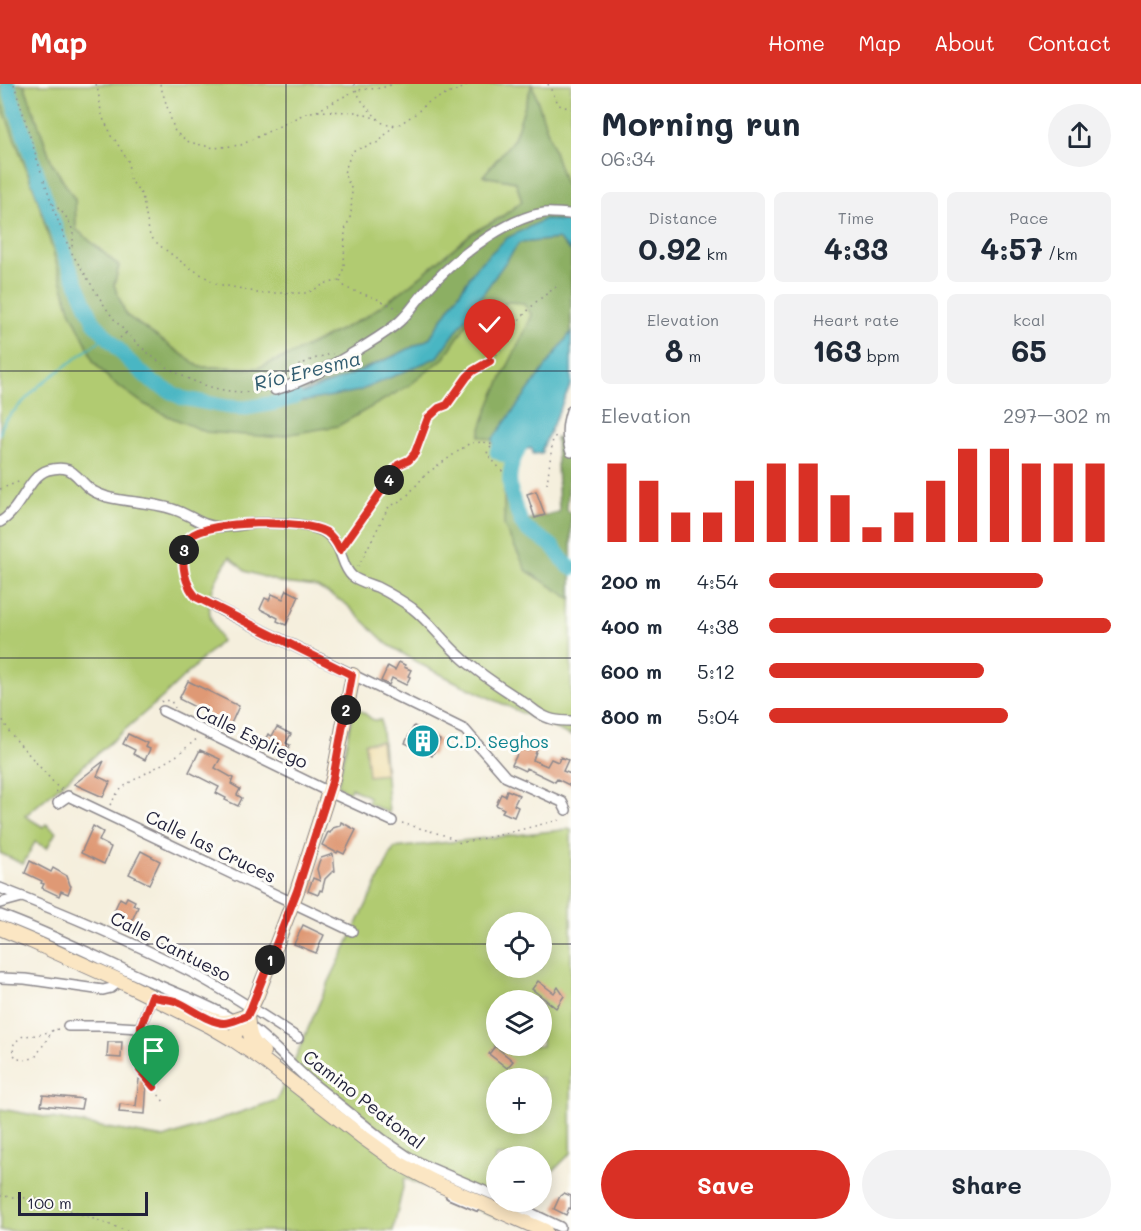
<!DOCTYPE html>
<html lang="en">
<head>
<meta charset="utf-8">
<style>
  body { margin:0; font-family:Mali,sans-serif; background:#f2f2f3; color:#1f2937; height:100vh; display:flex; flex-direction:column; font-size:22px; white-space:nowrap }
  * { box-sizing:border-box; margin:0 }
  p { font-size:20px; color:#747a83 }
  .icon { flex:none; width:33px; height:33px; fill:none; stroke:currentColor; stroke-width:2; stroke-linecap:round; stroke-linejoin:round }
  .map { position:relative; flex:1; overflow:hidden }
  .side { display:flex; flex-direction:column; background:#fff; width:570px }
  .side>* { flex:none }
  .buttons { position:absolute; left:486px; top:828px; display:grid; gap:12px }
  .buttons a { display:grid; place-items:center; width:66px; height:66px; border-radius:50%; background:#fff; box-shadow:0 3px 15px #0003; font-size:30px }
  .scale { position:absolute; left:18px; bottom:15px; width:130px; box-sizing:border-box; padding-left:6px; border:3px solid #22223b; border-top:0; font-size:16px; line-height:21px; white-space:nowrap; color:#22223b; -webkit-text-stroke:4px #fdfcf7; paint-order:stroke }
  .pin { position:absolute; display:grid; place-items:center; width:51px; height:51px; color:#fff; margin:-62px -26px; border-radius:50% 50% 50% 0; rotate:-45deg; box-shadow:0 0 6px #0007 }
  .pin .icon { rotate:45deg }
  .km { position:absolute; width:30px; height:30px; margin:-15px; border-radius:50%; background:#222; color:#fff; font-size:16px; line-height:30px; text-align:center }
  .round { display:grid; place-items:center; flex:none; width:63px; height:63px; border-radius:32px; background:#f2f2f3 }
  .overview { display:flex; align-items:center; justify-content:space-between; height:102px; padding:0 30px }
  h1 { font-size:33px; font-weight:700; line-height:45px }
  .metrics { display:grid; grid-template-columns:repeat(3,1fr); gap:9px; height:102px; padding:6px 30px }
  .metrics div { display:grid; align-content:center; border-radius:9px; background:#f2f2f3; text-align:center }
  .metrics b { font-size:30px; font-weight:700 }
  .metrics small { font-size:16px; font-weight:400 }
  .metrics p { font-size:16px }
  .chart { height:168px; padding:12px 30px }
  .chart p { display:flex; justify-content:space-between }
  .chart svg { width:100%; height:108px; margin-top:6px; stroke:#d93025; stroke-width:6 }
  .cta { display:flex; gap:12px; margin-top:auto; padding:12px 30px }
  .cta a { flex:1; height:69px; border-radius:36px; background:#d93025; color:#fff; font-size:24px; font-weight:700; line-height:69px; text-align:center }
  .cta a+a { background:#f2f2f3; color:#1f2937 }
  ul { padding:0 30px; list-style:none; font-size:20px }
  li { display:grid; grid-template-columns:96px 72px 1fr; align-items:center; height:45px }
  li i { height:15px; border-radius:8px; background:#d93025 }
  header { display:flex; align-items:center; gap:36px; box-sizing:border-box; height:84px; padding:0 30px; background:#d93025; color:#fff }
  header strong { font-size:28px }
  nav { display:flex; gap:33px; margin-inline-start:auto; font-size:21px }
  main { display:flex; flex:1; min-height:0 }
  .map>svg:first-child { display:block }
</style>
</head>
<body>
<header>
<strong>Map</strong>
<nav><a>Home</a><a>Map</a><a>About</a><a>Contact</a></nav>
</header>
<main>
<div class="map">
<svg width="571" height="1147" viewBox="0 0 571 1147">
  <rect width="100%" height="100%" fill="#fdfcf7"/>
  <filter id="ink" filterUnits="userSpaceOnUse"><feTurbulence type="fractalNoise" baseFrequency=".0167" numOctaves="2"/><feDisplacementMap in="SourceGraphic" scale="12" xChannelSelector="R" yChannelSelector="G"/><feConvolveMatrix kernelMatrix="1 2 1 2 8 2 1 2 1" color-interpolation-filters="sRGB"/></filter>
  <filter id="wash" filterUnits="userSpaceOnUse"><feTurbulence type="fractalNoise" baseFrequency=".008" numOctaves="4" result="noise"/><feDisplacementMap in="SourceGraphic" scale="24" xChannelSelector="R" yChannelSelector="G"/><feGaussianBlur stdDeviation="1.35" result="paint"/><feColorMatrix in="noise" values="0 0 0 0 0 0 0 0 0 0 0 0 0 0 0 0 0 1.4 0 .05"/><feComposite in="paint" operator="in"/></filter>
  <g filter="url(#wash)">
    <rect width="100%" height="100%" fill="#f5efdd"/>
    <!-- green -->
    <g fill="#b1cb71" stroke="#6a7656" stroke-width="1.5" fill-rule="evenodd">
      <path d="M 0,0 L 47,116 L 182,314 L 228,323 L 246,324 L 275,319 L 371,292 L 571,146 L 571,275 L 560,295 L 514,371 L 511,380 L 509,402 L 515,421 L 524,442 L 571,484 L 571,652 L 458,599 L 420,580 L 387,560 L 345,519 L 317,503 L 283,499 L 245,487 L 230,473 C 218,490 205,514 211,535 C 214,542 218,550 221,557 L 164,612 L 25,732 L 43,743 L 46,740 L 56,748 L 47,764 L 35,758 L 23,780 L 0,769 Z"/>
      <path d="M 24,0 L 571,0 L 571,104 L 565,101 L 532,1 L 514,55 L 483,92 L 516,98 L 522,117 L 500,134 L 472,149 L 406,204 L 364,234 L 290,271 L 258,284 L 200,283 L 126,231 L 114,201 L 119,182 L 76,145 L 75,116 L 52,79 Z"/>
      <path d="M 354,621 L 373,636 L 381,636 L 389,729 L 368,719 L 369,713 L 351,704 L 348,709 L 338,701 Z"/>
      <path d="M 571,745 L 571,1069 L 542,1098 L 542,1072 L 496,1072 L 496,1118 L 522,1118 L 497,1134 L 405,1094 L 393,1147 L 0,1147 L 0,1025 L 164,1054 L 277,1016 L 324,908 L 394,764 ZM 496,838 L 542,838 L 542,884 L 496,884 ZM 496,916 L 542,916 L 542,962 L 496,962 ZM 496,994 L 542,994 L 542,1040 L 496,1040 Z"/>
    </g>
    <!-- forest -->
    <g fill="#8caf63" stroke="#57684f" stroke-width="1.5">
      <path d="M 0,0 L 24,0 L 52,79 L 75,116 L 76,145 L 119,182 L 114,201 L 126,231 L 200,283 L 258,284 L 290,271 L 364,234 L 406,204 L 472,149 L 500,134 L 522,118 L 516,98 L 483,92 L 514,55 L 532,0 L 565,101 L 571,104 L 571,138 L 545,135 L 477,182 L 429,255 L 392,273 L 336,297 L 270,315 L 206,325 L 260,326 L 313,314 L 430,268 L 519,159 L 558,155 L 571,167 L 571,250 L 492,356 L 479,352 C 490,310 515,272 532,231 L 523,219 L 507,218 L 488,232 L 470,235 L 444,274 L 410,301 L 338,342 L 273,353 L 206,348 L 168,332 L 144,320 L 110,296 L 93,277 L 89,265 L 70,226 L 37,113 L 0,17 Z"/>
      <path d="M 556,354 L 564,355 L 570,381 L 567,426 L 571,430 L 571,515 L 527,487 L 504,442 L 504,392 L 517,386 L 514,401 L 519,438 L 559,428 Z"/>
    </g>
    <!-- sand -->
    <path fill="#eeda9e" stroke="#887e6c" stroke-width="1.5" d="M 381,657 L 385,690 L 368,692 L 365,659 Z"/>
    <!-- water -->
    <g fill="#49b6c3" stroke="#366c7f" stroke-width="1.5">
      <path d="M 545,135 L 571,138 L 571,167 L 558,155 L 519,159 L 438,273 L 359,307 L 306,317 L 275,319 L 336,297 L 392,273 L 429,255 L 477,182 L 507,154 Z"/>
      <path d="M 571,248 L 571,300 L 542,365 L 542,369 L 533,370 L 532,364 L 522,366 L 520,373 L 493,361 L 492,356 Z"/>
    </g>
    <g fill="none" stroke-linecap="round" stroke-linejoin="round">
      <!-- stream -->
      <path stroke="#49b6c3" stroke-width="2" d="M 0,350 L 4,337 L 40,301 L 106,252"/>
      <!-- river -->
      <g stroke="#49b6c3" stroke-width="15">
        <path d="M 8,0 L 12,14 L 66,175 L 94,238 L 129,277 L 152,298 L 182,314 L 228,323 L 246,324 L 275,319 L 295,313"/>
        <path d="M 512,352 L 505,356 L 497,368 L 513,375"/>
        <path d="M 524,355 C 508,381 505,398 517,427 C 519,432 521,440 525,444 C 533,451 545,455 553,463 C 559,470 563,479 571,484"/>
      </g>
    </g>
    <g id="blocks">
      <!-- building -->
      <g fill="#df9974">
        <path d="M 536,407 L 545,431 L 535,434 L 527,410 Z"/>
        <path d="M 287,506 L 299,512 L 286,541 L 277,537 L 278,534 L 260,525 L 265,514 L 269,516 L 272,510 L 283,515 Z"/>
        <path d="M 399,578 L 405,581 L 404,583 L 411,586 L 408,592 L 410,593 L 406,601 L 392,594 L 389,601 L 381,597 L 388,582 L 395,586 Z"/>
        <path d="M 188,597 L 239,622 L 229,644 L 207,634 L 209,630 L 179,615 Z"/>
        <path d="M 414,642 L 440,656 L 432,672 L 405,659 Z"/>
        <path d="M 277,643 L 291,650 L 286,659 L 290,661 L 284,673 L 277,669 L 278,668 L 263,660 L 268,650 L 272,652 Z"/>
        <path d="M 128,650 L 147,659 L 145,663 L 150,665 L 145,676 L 133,670 L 135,666 L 123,660 Z"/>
        <path d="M 530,662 L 537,665 L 533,676 L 547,682 L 551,675 L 558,678 L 561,673 L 568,676 L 563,687 L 571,690 L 571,702 L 557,695 L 555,698 L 526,684 L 525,687 L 512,681 L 520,664 L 528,667 Z"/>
        <path d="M 200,666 L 220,675 L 215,684 L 233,694 L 231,700 L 240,705 L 237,711 L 242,714 L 238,722 L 225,716 L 226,714 L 216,709 L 219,703 L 189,688 Z"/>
        <path d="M 104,677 L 97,692 L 110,698 L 103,713 L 74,700 Z"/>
        <path d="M 507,706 L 519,711 L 514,721 L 518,723 L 514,733 L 502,728 L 504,725 L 496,721 L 501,710 L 505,712 Z"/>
        <path d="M 341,738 L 356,746 L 344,770 L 338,767 L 337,769 L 322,761 L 328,748 L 330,749 L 333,744 L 340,742 Z"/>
        <path d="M 93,742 L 103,748 L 99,757 L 111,763 L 104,780 L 81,769 Z"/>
        <path d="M 141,767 L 160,777 L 149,800 L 129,790 Z"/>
        <path d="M 333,770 L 335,787 L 332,788 L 325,795 L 322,807 L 320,806 L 318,811 L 308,807 L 313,794 L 320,797 L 317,785 L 319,778 L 321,774 Z"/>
        <path d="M 30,777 L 51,788 L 53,784 L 67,792 L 70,801 L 71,802 L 68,810 L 61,807 L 59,812 L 42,804 L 44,800 L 41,799 L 42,797 L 25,789 Z"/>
        <path d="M 127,813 L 135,817 L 133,821 L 138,823 L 130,841 L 123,838 L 126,833 L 114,827 L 120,814 L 125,817 Z"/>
        <path d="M 303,841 L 324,851 L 316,869 L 294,860 Z"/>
        <path d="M 538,897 L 554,909 L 558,903 L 564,912 L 556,924 L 532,905 Z"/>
        <path d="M 108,958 L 122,958 L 121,974 L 107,973 Z"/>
        <path d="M 495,962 L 513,977 L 507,984 L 489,970 Z"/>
        <path d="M 139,995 L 147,996 L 145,1030 L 119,1028 L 120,1020 L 136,1022 Z"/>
        <path d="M 43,1011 L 83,1015 L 81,1025 L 41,1021 Z"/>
        <path d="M 564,1109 L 571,1112 L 571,1125 L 569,1124 L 566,1131 L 554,1125 L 560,1112 Z"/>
      </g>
    </g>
  </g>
  <g filter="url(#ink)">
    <use href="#blocks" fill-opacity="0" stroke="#8c888c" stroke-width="1.5"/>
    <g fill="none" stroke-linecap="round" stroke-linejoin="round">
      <!-- lane casing -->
      <g stroke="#8c888c" stroke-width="8">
        <path id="lane" d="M 449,1112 L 477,1124"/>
      </g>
      <!-- street casing -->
      <g stroke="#8c888c" stroke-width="12">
        <g id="street">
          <path d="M 275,306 C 306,297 331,282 358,266 C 372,257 387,249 400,237 C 409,229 415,219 423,210 C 450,179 502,135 544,129 C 552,128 562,130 571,130"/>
          <path d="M 571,327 C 566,342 566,353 571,368"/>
          <path d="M 0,438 C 21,426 28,392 48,386 C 73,379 75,393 90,405 C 95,409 102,411 107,413 C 130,419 156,418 178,427 C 194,433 202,442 220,443 C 234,443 248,439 261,439 C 278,439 314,439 327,450 C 344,463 340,481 352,492 C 358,497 369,500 377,503 C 389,509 401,516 412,524 C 430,538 443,557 460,572 C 483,594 512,609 537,628 C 549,636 557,637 571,637"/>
          <path d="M 211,520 L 221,526 L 465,646 L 506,693 L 562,718 L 566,726"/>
          <path d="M 163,627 L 329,708 L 392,737"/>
          <path d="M 58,719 L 68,712 L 352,847"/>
          <path d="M 0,804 C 64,829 128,856 189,887 C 227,907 262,931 298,954"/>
          <path d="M 0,819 L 22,813"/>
          <path d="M 0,831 C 50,849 98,874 147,896 C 174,909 204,918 230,934"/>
          <path d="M 0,894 L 25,895 L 103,906 L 111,904 L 120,897"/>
          <path d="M 68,942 L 107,942 L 138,944 L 141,942 L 152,912"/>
          <path d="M 252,944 C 273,960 290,980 311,998 L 382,1055 L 407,1072 L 428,1083 L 496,1112"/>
          <path d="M 508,1118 L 560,1143"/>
        </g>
      </g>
      <!-- secondary casing -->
      <g stroke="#8c888c" stroke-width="16">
        <g id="secondary">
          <path d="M 0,844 L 31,857 L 120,897 L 210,942 L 232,955 L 263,976 L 361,1052 L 400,1080 L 440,1101 L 545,1147"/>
          <path d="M 247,932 C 249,949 249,957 263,968"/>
          <path d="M 206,933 C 223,942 230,937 247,932"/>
          <path d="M 232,955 L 247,932 L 257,911 L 297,807 L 333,695 L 353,591"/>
        </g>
      </g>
      <!-- path -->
      <g stroke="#8c888c" stroke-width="1.5" stroke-dasharray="1.5 4.5" stroke-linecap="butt">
        <path d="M 14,0 L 41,88"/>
        <path d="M 96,0 C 100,11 99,23 103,34 C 105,40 110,45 111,52 L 115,56 L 128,77 L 130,95 L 142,111 L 150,152 L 159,161 L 187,182 L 217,200 L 248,206 L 260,210 L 267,209 L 307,209 L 327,199 L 340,197"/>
        <path d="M 160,0 L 175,48 L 189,58 L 214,64 L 241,61 L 306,29 L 317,27 L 356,6 L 381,4 L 394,0"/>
        <path d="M 354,0 C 359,18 372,29 385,41 L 400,40 L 415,30 L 430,17 L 463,4 L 467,0"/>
        <path d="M 548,0 L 559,21 L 571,25"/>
        <path d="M 318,27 L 356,28 L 378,35"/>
        <path d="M 394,41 L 379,58 L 352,67 L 344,89 L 352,106 L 351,131 L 345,146 L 344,182 L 340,197 L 346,204 L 375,214 L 399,225"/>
        <path d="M 44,96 C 52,119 59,143 70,165 C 75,176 83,186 89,197 C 97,209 105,224 114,235 C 153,281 204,315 266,307"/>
        <path d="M 53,120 C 67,131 78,146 71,165"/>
        <path d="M 120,254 L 126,249"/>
        <path d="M 284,292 C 295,281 318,272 333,270"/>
        <path d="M 547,400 L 553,354 L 558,351"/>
        <path d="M 0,405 L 21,397"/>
        <path d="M 201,448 C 196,450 192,452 189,456 C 176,473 185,508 204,517"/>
        <path d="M 346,458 L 385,402 L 398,381 L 409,376 L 415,369 L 428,335 L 439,325 L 447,321 L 467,293 L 473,287 L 490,277 L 499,268 L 521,234 L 537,217 L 556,203"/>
        <path d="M 358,483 L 388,424 L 406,413 L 426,390 L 470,359 L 484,358 L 493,361 L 488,366 L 487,370 L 503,388"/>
        <path d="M 161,618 L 163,616 L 171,617 L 175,624"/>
        <path d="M 0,631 L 10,649 L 61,707"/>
        <path d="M 56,708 L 65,701"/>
        <path d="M 110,721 L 118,708 L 127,700 L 176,672 L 198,654"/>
        <path d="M 402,739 L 447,752 L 460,759 L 500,751 L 562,735"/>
        <path d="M 53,946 L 36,972 L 28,976 L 18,975 L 13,970 L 14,959 L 23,952 L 38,951 L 58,945"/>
        <path d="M 141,951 C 140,961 137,972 139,981 C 140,987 159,1011 164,1018"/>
        <path d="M 0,1112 L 39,1115 L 127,1147"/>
      </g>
      <!-- lane -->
      <use href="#lane" stroke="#fff" stroke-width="4.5"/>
      <!-- street -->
      <use href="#street" stroke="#fff" stroke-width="9"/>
      <!-- secondary -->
      <use href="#secondary" stroke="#fbe6c3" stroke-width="14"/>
    </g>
  </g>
  <g fill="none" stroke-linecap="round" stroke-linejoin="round" filter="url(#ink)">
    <!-- route casing -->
    <g stroke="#fff" stroke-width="12">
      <path id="route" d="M 154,1003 L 140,986 L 139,981 L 141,942 L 152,912 C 160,916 167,914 175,917 C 189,922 209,939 224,939 C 231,939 240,934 247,932 L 251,924 L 297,807 L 333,695 L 352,591 L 196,513 C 194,510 190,506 189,502 C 183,490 179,463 190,453 C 208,436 305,435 326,448 C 332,452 337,460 340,466 L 385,402 L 398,381 L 409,376 L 415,369 L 428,334 L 439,324 L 447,321 L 467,293 L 473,287 L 490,277"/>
    </g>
    <!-- route -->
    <use href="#route" stroke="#d93025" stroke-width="8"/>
  </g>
  <!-- grid -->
  <path fill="none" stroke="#22223b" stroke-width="1.5" stroke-opacity="0.55" d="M 286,0 L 286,1147M 0,287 L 571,287M 0,574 L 571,574M 0,860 L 496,860M 542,860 L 571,860"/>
  <!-- icons -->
  <defs>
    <g id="building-disc" transform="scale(1.725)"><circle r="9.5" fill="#0f9aa8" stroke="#fdfcf7"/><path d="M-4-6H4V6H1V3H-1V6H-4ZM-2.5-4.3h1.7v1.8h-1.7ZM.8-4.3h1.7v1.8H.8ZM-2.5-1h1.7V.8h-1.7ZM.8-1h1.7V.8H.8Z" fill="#fff"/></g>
  </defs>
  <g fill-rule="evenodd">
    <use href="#building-disc" x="423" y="657"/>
  </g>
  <g text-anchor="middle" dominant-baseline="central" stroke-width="6" stroke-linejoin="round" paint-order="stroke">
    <!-- street labels -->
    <g font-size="18" fill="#22223b" stroke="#fdfcf7">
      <text transform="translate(252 652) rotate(26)">Calle Espliego</text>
      <text transform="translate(211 762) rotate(26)">Calle las Cruces</text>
      <text transform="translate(171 862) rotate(27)">Calle Cantueso</text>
      <text transform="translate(364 1015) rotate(38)">Camino Peatonal</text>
    </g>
    <!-- culture labels -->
    <g font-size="18" fill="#0d838f" stroke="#fdfcf7" text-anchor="start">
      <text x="446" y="657">C.D. Seghos</text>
    </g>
    <!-- water labels -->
    <g font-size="20" font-style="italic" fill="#325d71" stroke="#fdfcf7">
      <text transform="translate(307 286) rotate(-14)">Río Eresma</text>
    </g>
  </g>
</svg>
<div class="buttons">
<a><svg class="icon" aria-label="locate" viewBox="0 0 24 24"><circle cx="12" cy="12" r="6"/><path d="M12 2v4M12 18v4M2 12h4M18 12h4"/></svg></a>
<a><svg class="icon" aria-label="layers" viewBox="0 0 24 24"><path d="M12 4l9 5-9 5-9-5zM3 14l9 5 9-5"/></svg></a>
<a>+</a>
<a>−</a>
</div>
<div class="scale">100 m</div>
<div class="pin" style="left:154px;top:1003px;background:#1e9e55"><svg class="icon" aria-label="arrive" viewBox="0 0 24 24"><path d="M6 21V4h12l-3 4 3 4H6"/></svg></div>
<div class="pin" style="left:490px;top:277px;background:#d93025"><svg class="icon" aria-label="check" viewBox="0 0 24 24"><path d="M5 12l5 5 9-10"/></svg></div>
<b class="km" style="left:270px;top:876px">1</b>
<b class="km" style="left:346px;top:626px">2</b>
<b class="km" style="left:184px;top:466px">3</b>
<b class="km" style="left:389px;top:396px">4</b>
</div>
<section class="side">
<div class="overview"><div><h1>Morning run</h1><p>06:34</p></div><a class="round"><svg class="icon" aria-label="share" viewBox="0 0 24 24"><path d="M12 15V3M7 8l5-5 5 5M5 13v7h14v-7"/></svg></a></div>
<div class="metrics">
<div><p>Distance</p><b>0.92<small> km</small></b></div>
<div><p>Time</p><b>4:33</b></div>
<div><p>Pace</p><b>4:57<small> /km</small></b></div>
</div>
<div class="metrics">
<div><p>Elevation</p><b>8<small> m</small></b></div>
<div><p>Heart rate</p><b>163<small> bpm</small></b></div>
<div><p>kcal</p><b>65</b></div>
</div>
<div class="chart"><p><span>Elevation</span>297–302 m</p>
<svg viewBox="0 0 160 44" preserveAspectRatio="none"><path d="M5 44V12M15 44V19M25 44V32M35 44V32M45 44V19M55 44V12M65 44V12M75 44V25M85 44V38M95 44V32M105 44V19M115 44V6M125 44V6M135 44V12M145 44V12M155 44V12"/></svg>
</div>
<ul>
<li><b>200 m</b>4:54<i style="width:80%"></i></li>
<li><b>400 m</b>4:38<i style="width:100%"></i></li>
<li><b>600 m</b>5:12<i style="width:63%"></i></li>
<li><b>800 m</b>5:04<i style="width:70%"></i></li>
</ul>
<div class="cta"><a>Save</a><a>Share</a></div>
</section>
</main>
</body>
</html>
